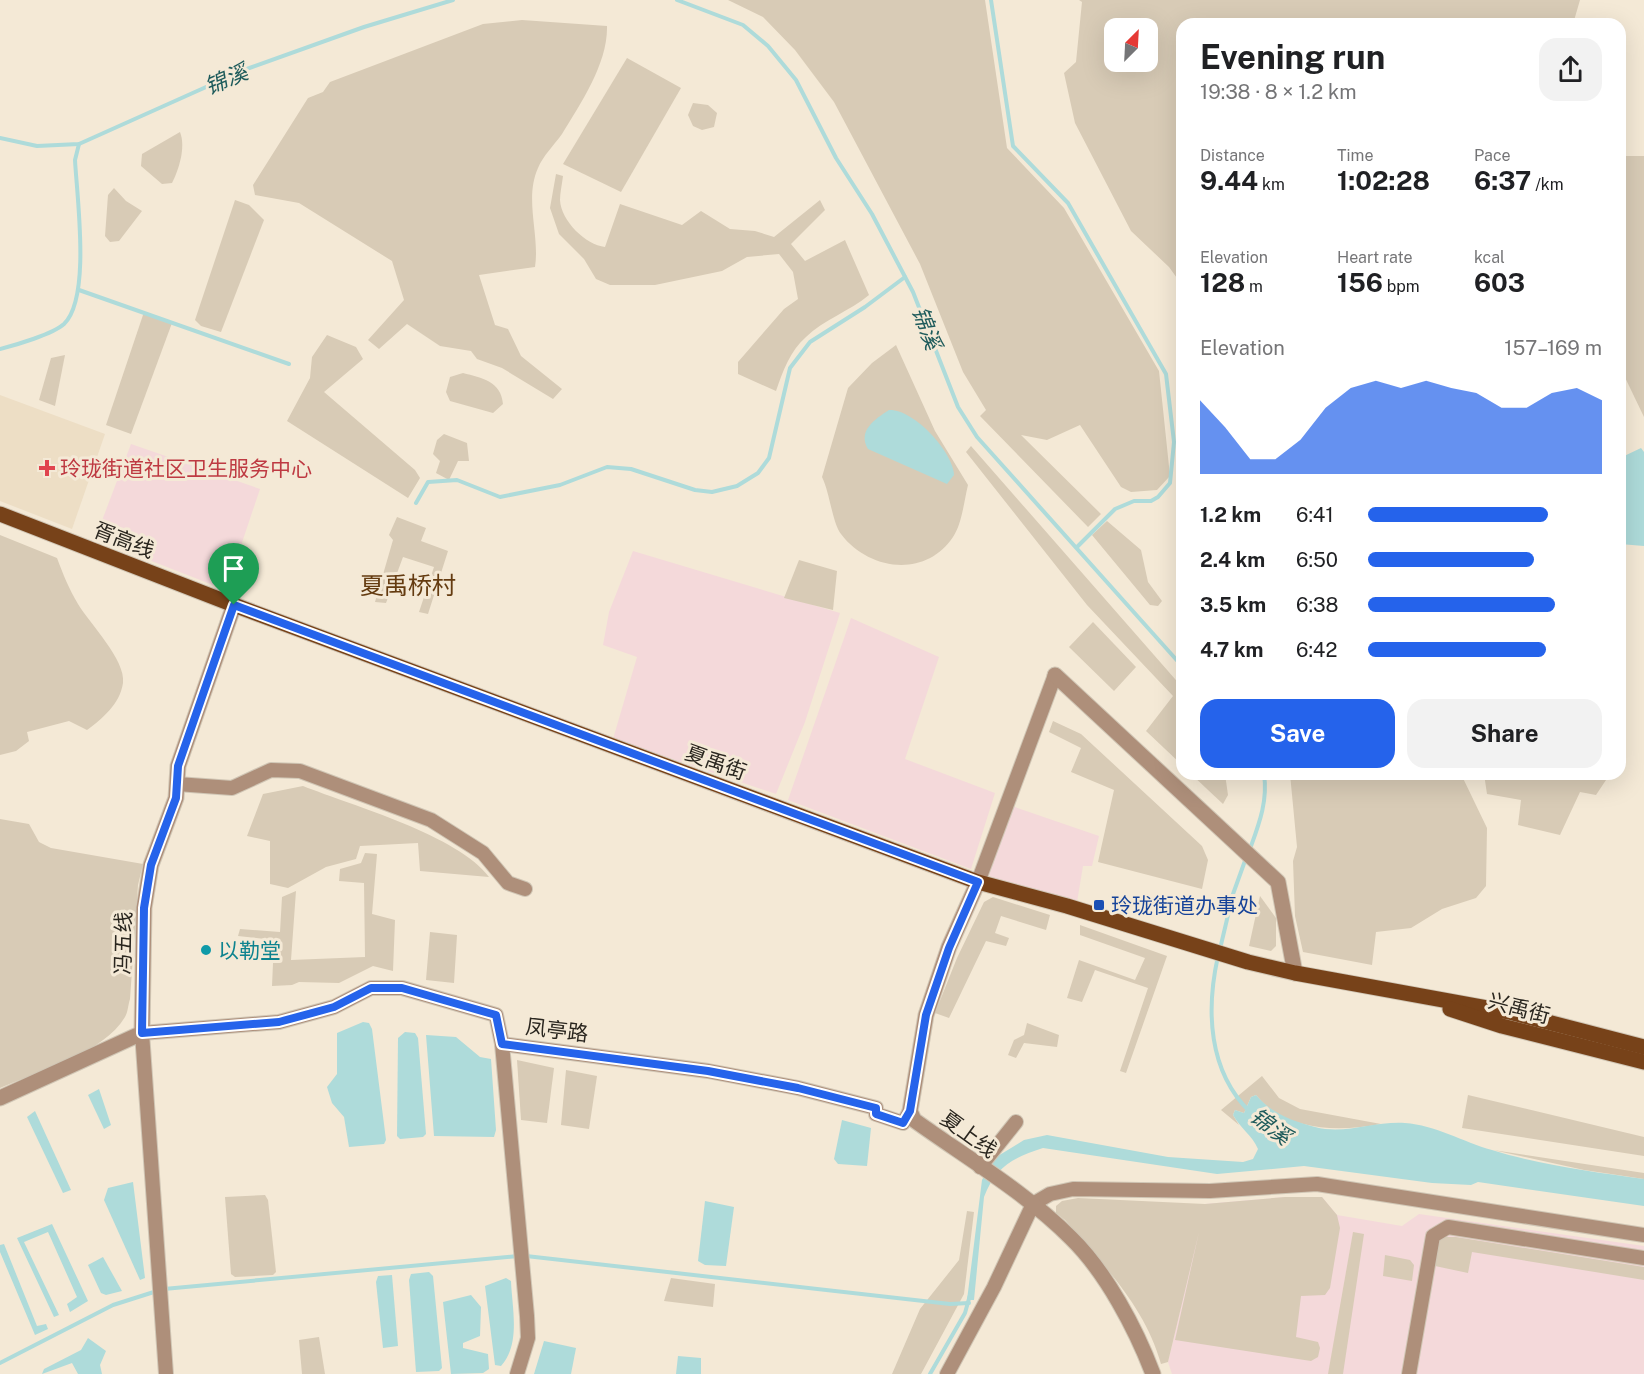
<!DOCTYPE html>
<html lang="en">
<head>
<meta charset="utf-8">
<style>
  body { margin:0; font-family:"Public Sans","Noto Sans SC",sans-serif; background:#f2f2f2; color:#202124; height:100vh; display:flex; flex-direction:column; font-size:22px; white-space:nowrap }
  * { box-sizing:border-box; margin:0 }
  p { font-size:20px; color:#757577 }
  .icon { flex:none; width:33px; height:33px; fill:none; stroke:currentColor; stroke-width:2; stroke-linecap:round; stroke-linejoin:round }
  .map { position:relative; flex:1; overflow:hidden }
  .panel { position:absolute; left:1176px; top:18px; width:450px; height:762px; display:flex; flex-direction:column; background:#fff; border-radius:18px; box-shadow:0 6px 24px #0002 }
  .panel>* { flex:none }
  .needle { width:39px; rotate:24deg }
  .fabs { position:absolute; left:1104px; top:18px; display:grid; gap:12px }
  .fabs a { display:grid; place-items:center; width:54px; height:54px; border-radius:12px; background:#fff; box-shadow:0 6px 24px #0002; font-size:30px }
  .pin { position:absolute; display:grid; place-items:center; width:51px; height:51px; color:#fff; margin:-62px -26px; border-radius:50% 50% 50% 0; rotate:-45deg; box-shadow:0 0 6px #0007 }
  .pin .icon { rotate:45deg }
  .round { display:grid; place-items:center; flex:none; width:63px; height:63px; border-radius:18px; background:#f2f2f2 }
  .overview { display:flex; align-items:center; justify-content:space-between; height:102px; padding:0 24px }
  h1 { font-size:33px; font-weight:700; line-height:45px }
  .figures { display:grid; grid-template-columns:repeat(3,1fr); gap:9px; height:102px; padding:6px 24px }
  .figures div { display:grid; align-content:center }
  .figures b { font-size:26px; font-weight:700 }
  .figures small { font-size:16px; font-weight:400 }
  .figures p { font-size:16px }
  .chart { height:168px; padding:12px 24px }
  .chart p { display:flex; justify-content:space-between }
  .chart svg { width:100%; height:108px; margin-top:6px; fill:#2563eb; opacity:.7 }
  .cta { display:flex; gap:12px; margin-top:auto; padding:12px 24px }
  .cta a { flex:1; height:69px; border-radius:18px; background:#2563eb; color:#fff; font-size:24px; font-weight:700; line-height:69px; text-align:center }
  .cta a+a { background:#f2f2f2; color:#202124 }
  ul { padding:0 24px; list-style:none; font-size:20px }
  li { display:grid; grid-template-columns:96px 72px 1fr; align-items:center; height:45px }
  li i { height:15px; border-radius:8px; background:#2563eb }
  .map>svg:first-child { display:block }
</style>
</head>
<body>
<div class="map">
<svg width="1644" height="1374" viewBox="0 0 1644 1374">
  <rect width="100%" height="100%" fill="#f4e9d6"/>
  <!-- built -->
  <path fill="#eddec5" d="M 0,395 L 105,434 L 72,529 L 0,501 Z"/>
  <!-- industrial -->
  <g fill="#f4d9da">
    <path d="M 131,444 L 260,489 L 226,590 L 95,539 Z"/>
    <path d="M 633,551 L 840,613 L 805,722 L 776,794 L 613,739 L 637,657 L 603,645 L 609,612 Z"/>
    <path d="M 851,618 L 939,657 L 905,759 L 995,793 L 971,869 L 788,800 Z"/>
    <path d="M 1012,806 L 1099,836 L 1092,866 L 1083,866 L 1077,902 L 994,879 L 989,875 Z"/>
    <path d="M 1285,1197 L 1322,1197 L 1337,1215 L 1402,1226 L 1419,1214 L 1644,1246 L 1644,1374 L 1172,1374 L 1168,1362 L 1205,1204 Z"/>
  </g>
  <!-- green -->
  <g fill="#d8cbb6" fill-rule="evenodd">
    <path d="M 728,0 L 985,0 L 1007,148 L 1064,208 L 1159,371 L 1170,476 L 1157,490 L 1131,492 L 1121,487 L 1080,425 L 1047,440 L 1021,435 L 1101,514 L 1088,527 L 980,416 L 986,410 L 963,372 L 920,264 L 834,102 L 795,50 L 763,17 Z"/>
    <path d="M 1079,0 L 1580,0 L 1573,24 L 1182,24 L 1182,285 L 1169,267 L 1131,231 L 1075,123 L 1064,73 L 1076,62 L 1082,2 ZM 1148,28 L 1148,62 L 1114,62 L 1114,28 Z"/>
    <path d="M 522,20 L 607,26 C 608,63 581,103 562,134 C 554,145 543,156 538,168 C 524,199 540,235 535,267 L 479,275 L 495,325 L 508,329 L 521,356 L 562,389 L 553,399 L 502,368 L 477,359 L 471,351 L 440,346 L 407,324 L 379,349 L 368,340 L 404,300 L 392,261 L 299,203 L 255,195 L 253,185 L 308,98 L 323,92 L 330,82 L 483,24 Z"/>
    <path d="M 627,58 L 681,88 L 621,192 L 563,164 Z"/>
    <path d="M 693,103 L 708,105 L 717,113 L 714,127 L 702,130 L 693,126 L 688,115 Z"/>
    <path d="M 180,132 C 186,147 179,169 172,183 L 162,184 L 141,166 L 142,154 Z"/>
    <path d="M 1625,156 L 1644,156 L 1644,417 L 1620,367 L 1620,160 Z"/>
    <path d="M 556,174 L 563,176 C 562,184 560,193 560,200 C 561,221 586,245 605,247 L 620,204 L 682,225 L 701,211 L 730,229 L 755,231 L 774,237 L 820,200 L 825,210 L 791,244 L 805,261 L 845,240 L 869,295 C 850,311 823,320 806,337 C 790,351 783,371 776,391 L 738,374 L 738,362 L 784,309 L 798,299 L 793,272 L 779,254 L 747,257 L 722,271 L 655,285 L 610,285 L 596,279 L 584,259 L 559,234 L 550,208 Z"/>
    <path d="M 114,188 L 126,201 L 142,211 L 119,241 L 110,242 L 105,236 L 108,195 Z"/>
    <path d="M 235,200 L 249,205 L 264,220 L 221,332 L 201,326 L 195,320 Z"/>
    <path d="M 144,312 L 172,323 L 131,434 L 106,425 Z"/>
    <path d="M 327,335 L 356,347 L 363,359 L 324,392 L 415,470 L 420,478 L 408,498 L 287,421 L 310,378 L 312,357 Z"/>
    <path d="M 896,345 L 935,431 L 968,485 C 964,501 962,524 953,537 C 925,579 868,570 841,534 C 832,522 830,493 822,477 L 848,388 L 872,363 Z"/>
    <path d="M 65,355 L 55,406 L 39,400 L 51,358 Z"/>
    <path d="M 463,373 C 482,378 501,381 503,404 L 493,413 L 450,401 L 446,392 L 450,377 Z"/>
    <path d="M 444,434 L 467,443 L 469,461 L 458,461 L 449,480 L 436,473 L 440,461 L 433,454 L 437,440 Z"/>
    <path d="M 971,446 L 1182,687 L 1182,765 L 1146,731 L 1173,696 L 1087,605 L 966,452 Z"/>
    <path d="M 397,517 L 426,528 L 421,541 L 448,551 L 428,614 L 419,612 L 434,567 L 403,557 L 386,603 L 375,602 L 393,540 L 389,535 Z"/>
    <path d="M 1107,521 L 1141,550 L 1148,582 L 1162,601 L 1158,606 L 1150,605 L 1092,535 Z"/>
    <path d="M 0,535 L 57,558 C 63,574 69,589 78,604 C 90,624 126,660 123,683 C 120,704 102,719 87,730 L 69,721 L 27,732 L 29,741 L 16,751 L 0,755 Z"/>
    <path d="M 799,560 L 837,571 L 833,610 L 784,598 Z"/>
    <path d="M 1093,622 L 1136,667 L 1114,691 L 1069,647 Z"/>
    <path d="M 1053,721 L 1081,734 L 1202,846 L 1208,860 L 1202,889 L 1098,862 L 1114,790 L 1071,772 L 1081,748 L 1049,732 Z"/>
    <path d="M 1191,774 L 1225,774 L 1228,795 L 1223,804 Z"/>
    <path d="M 1290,774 L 1461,774 L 1487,828 L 1486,886 L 1476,898 L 1442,909 L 1411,928 L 1376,932 L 1372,965 L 1303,952 L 1295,916 L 1293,861 L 1297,847 Z"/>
    <path d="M 1484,774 L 1610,774 L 1596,795 L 1580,792 L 1560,835 L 1518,825 L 1521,800 L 1487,794 Z"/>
    <path d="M 303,786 C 353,806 458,835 489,877 L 420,871 L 418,843 L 360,846 L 356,859 L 326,867 L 288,888 L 270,884 L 270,841 L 247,836 L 263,794 Z"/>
    <path d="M 0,819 L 29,824 L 39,842 L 51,848 L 143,864 L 138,885 L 130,999 C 128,1005 128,1012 125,1017 C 104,1053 37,1072 0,1088 Z"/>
    <path d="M 365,853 L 377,854 L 372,914 L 395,920 L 393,971 L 373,966 L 339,983 L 299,982 L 292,985 L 272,986 L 274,940 L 238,936 L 240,929 L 280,932 L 282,897 L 296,891 L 291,960 L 365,957 L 364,883 L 339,881 L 340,869 L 361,863 Z"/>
    <path d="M 1260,896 L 1276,918 L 1276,946 L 1271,951 L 1249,946 Z"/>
    <path d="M 993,897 L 1050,915 L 1046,930 L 1001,916 L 995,933 L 1009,938 L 1006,946 L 986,941 L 949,1018 L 935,1013 L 957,958 L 984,902 Z"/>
    <path d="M 1080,925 L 1167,956 L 1126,1073 L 1120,1071 L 1148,988 L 1095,970 L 1082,1002 L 1067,998 L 1079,960 L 1135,980 L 1145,958 L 1080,935 Z"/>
    <path d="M 430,932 L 457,935 L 454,983 L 426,980 Z"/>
    <path d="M 1027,1023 L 1059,1035 L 1057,1047 L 1024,1043 L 1016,1058 L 1008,1055 L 1014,1040 L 1024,1035 Z"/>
    <path d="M 517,1060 L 554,1068 L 547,1123 L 521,1120 Z"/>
    <path d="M 566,1070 L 597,1076 L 589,1129 L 561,1125 Z"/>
    <path d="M 1262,1076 L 1279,1098 L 1300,1109 L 1381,1124 C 1339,1132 1286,1132 1256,1095 L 1251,1097 L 1244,1113 L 1235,1110 L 1233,1115 L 1239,1125 L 1221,1110 Z"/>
    <path d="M 1468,1095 L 1644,1137 L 1644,1156 L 1462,1128 Z"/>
    <path d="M 1493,1150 L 1644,1173 L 1644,1179 L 1584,1170 Z"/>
    <path d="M 265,1195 L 268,1200 L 276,1272 L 273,1275 L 235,1277 L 231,1274 L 225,1197 Z"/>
    <path d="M 1285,1197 L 1322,1197 L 1337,1215 L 1340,1228 L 1330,1288 L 1325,1295 L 1301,1296 L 1296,1337 L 1318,1342 L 1320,1348 L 1318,1357 L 1311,1361 L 1175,1340 L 1199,1232 L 1168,1362 L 1161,1364 C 1145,1306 1103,1265 1065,1220 L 1056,1213 L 1056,1206 L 1062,1201 L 1078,1198 L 1205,1204 Z"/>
    <path d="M 967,1211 L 974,1212 L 964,1294 L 921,1374 L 892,1374 L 920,1309 L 959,1260 Z"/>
    <path d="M 1353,1232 L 1364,1234 L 1343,1374 L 1328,1374 Z"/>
    <path d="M 1443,1237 L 1456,1237 L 1644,1267 L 1644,1280 L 1472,1252 L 1468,1273 L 1435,1266 L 1438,1242 Z"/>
    <path d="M 1385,1255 L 1410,1260 L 1414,1265 L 1412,1281 L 1383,1276 Z"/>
    <path d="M 671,1278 L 715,1284 L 713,1307 L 664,1301 Z"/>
    <path d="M 319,1337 L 325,1374 L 302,1374 L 299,1340 Z"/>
  </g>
  <!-- water -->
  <g fill="#aedbda">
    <path d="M 889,410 C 914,409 953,452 954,475 L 947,484 L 868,449 C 857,431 875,419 889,410 Z"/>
    <path d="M 1641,448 L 1644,452 L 1644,546 L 1620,544 L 1620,458 Z"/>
    <path d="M 363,1022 L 369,1023 L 372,1029 L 386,1140 L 384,1144 L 349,1147 L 344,1117 L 332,1103 L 327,1087 L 337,1074 L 337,1033 Z"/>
    <path d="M 405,1032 L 415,1033 L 418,1038 L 426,1134 L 423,1137 L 400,1139 L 397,1136 L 398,1038 Z"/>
    <path d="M 426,1035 L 456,1037 L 480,1057 L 491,1059 L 496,1130 L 494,1137 L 434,1136 Z"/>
    <path d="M 99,1089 L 111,1125 L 104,1129 L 88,1095 Z"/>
    <path d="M 1256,1095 C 1271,1113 1292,1121 1315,1127 C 1345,1135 1374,1121 1405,1123 C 1435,1125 1463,1142 1492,1150 C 1540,1165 1594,1172 1644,1179 L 1644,1206 L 1478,1182 L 1471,1185 L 1432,1183 L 1304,1166 L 1217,1174 L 1043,1148 C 1014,1157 995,1167 984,1197 L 974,1300 L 967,1300 L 982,1180 L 993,1159 L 1024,1140 L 1047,1135 L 1168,1157 L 1243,1162 L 1253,1159 L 1258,1149 C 1252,1135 1240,1128 1233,1115 L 1235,1110 L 1244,1113 L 1251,1097 Z"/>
    <path d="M 35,1111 L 71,1190 L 63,1193 L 27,1117 Z"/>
    <path d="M 842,1120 L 871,1128 L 867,1166 L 838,1164 L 834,1159 Z"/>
    <path d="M 133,1182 L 145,1278 L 140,1280 L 104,1200 L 108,1188 Z"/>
    <path d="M 705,1201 L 734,1207 L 726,1266 L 705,1265 L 698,1261 Z"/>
    <path d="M 52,1224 L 88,1301 L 70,1312 L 67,1304 L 77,1297 L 48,1232 L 24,1242 L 59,1315 L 54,1317 L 17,1238 Z"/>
    <path d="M 4,1244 L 37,1326 L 46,1324 L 48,1329 L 35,1335 L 0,1252 L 0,1245 Z"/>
    <path d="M 103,1257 L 122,1291 L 106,1295 L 101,1293 L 88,1265 Z"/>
    <path d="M 429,1272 L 433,1276 L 442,1368 L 439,1371 L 416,1372 L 409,1280 L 411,1274 Z"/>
    <path d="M 392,1275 L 398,1346 L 383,1348 L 376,1282 L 378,1276 Z"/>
    <path d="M 506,1278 L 511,1281 C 512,1308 521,1344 501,1366 L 495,1365 L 485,1286 Z"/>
    <path d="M 471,1295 L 481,1307 L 480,1336 L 463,1343 L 463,1348 L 488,1354 L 489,1369 L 483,1373 L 451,1374 L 443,1302 Z"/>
    <path d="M 88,1338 L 106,1351 L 100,1365 L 102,1374 L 78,1374 L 72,1363 L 42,1374 L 44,1369 L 81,1350 Z"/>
    <path d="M 544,1341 L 576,1348 L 571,1374 L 534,1374 Z"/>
    <path d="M 678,1356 L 701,1358 L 701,1374 L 676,1374 Z"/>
  </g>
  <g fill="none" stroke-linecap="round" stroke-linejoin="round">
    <!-- stream -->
    <g stroke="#aedbda" stroke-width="4">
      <path d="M 677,0 L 743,25 L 768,46 L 796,80 L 836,158 L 872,214 L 913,292 L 958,407 L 977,437 L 1182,666"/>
      <path d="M 991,0 L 1013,146 L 1068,203 L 1166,374 L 1174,442 L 1170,483 L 1158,497 L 1151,501 L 1134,501 L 1115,509 L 1077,547"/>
      <path d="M 0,138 L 37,146 L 79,144 L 244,70 L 364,27 L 453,0"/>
      <path d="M 79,290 L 289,364"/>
      <path d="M 0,349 C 16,345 53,334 64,324 C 91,298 77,198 75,160 L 79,144"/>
      <path d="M 416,503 L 428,482 L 457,480 L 500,497 L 560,485 L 607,467 L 631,469 L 695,490 L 712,492 L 737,486 L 758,473 L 769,458 L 790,368 L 810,342 L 865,307 L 905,277"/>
      <path d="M 1250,849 C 1259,824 1268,801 1264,774"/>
      <path d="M 1220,949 L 1233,894 L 1246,858"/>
      <path d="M 1218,956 C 1206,1010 1208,1071 1250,1112"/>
      <path d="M 526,1256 L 950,1304 L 969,1303"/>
      <path d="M 164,1289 L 518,1256"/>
      <path d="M 0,1363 L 113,1305 L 157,1291"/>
      <path d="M 930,1374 L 965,1313 L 970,1295"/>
    </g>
    <!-- minor casing -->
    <g stroke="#d0c6b5" stroke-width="16">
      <g id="minor">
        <path d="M 177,784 L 232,788 L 271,770 L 300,771 L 431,820 L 483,853 L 508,883 L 525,889"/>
        <path d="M 978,882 L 1055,675"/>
        <path d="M 502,1044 L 708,1071 L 798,1088 L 876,1108 L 876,1114 L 903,1123 L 910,1111"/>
        <path d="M 980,1167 L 1016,1122"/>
        <path d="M 166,1374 L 142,1033 L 279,1022 L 334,1007 L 371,988 L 402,988 L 496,1015 L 502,1044 L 527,1316 L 528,1338 L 517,1374"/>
        <path d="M 947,1374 L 994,1287 L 1033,1204 L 1050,1194 L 1073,1189 L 1210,1191 L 1317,1184 L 1644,1235"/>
        <path d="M 1409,1374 L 1433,1236 L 1448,1227 L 1644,1258"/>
      </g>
    </g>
    <!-- tertiary casing -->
    <g stroke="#d0c6b5" stroke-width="17">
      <g id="tertiary">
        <path d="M 1055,675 L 1278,882 L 1295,973"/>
        <path d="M 978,882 L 949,947 L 926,1015 L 910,1111 L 914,1120 C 967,1158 1025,1192 1071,1238 C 1106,1272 1136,1329 1153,1374"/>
        <path d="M 0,1098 L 142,1033 L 144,908 L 151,865 L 176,798 L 178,766 L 234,605"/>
      </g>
    </g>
    <!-- primary casing -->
    <g stroke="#d0c6b5" stroke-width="17">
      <g id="primary">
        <path d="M 0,514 L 234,605 L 978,882 L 1067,906 L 1248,962 L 1295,973 L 1509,1012 L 1644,1047"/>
        <path d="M 1450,1009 L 1502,1026 L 1644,1062"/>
      </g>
    </g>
    <!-- minor -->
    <use href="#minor" stroke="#ae8f7a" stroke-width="14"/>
    <!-- tertiary -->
    <use href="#tertiary" stroke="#ae8f7a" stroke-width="15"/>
    <!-- primary -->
    <use href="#primary" stroke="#774219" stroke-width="15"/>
  </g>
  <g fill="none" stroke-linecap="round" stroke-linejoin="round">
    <!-- route casing -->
    <g stroke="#fff" stroke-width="12">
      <path id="route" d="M 234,605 L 978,882 L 949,948 L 926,1015 L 910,1111 L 903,1123 L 876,1114 L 876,1108 L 798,1088 L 708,1071 L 502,1044 L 496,1015 L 402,988 L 371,988 L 334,1007 L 279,1022 L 142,1033 L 144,908 L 151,865 L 176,798 L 178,766 Z"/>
    </g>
    <!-- route -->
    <use href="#route" stroke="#2563eb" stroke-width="8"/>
  </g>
  <!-- markers -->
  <path fill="#e0444e" stroke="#f4e9d6" stroke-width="2" d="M44 459h6v6h6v6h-6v6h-6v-6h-6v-6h6z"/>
  <rect fill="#1a4fb4" stroke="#f4e9d6" stroke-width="2" x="1093" y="899" width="12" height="12" rx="3"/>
  <circle fill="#0f9aa8" stroke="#f4e9d6" stroke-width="2" cx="206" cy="950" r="6"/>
  <g text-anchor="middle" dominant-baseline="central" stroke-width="6" stroke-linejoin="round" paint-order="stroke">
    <!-- health labels -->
    <g font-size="21" fill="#be3a42" stroke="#f4e9d6" text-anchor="start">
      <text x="60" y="468">玲珑街道社区卫生服务中心</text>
    </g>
    <!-- street labels -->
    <g font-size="21" fill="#2a261f" stroke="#f4e9d6">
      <text transform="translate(124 540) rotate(21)">胥高线</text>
      <text transform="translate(716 762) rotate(20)">夏禹街</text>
      <text transform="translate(123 943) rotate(-89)">冯五线</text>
      <text transform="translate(1519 1008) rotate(15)">兴禹街</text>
      <text transform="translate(557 1030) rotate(7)">凤亭路</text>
      <text transform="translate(969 1134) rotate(36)">夏上线</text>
    </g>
    <!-- transit labels -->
    <g font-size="21" fill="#164399" stroke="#f4e9d6" text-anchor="start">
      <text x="1111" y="905">玲珑街道办事处</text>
    </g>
    <!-- culture labels -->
    <g font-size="21" fill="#0d838f" stroke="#f4e9d6" text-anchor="start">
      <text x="218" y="950">以勒堂</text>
    </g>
    <!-- water labels -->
    <g font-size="22" font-style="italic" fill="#1e5b5b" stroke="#f4e9d6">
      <text transform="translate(226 79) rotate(-23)">锦溪</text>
      <text transform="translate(927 328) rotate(69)">锦溪</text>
      <text transform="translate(1271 1126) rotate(37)">锦溪</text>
    </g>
    <!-- quarter labels -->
    <g font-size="24" fill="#643b10" stroke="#f4e9d6">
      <text x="408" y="585">夏禹桥村</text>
    </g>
  </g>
</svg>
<div class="fabs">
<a><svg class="needle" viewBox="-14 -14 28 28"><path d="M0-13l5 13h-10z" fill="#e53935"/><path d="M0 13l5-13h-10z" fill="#757577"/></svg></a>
</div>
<div class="pin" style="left:234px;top:605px;background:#1e9e55"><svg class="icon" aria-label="arrive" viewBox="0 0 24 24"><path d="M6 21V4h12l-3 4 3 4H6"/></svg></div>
<section class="panel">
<div class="overview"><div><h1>Evening run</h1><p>19:38 · 8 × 1.2 km</p></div><a class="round"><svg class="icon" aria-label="share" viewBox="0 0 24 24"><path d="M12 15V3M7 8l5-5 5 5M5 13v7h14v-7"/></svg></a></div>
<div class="figures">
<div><p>Distance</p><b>9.44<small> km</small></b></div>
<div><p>Time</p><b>1:02:28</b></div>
<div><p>Pace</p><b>6:37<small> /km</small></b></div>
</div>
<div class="figures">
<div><p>Elevation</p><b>128<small> m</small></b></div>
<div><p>Heart rate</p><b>156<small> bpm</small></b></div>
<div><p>kcal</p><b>603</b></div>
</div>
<div class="chart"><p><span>Elevation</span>157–169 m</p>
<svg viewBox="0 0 160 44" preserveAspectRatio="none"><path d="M0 44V14L10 25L20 38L30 38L40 30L50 17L60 9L70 6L80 9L90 6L100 9L110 11L120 17L130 17L140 11L150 9L160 14V44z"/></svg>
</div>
<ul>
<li><b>1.2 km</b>6:41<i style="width:77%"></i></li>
<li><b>2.4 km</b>6:50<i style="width:71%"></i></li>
<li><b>3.5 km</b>6:38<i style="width:80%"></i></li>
<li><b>4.7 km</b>6:42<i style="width:76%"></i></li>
</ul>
<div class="cta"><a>Save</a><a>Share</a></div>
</section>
</div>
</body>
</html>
